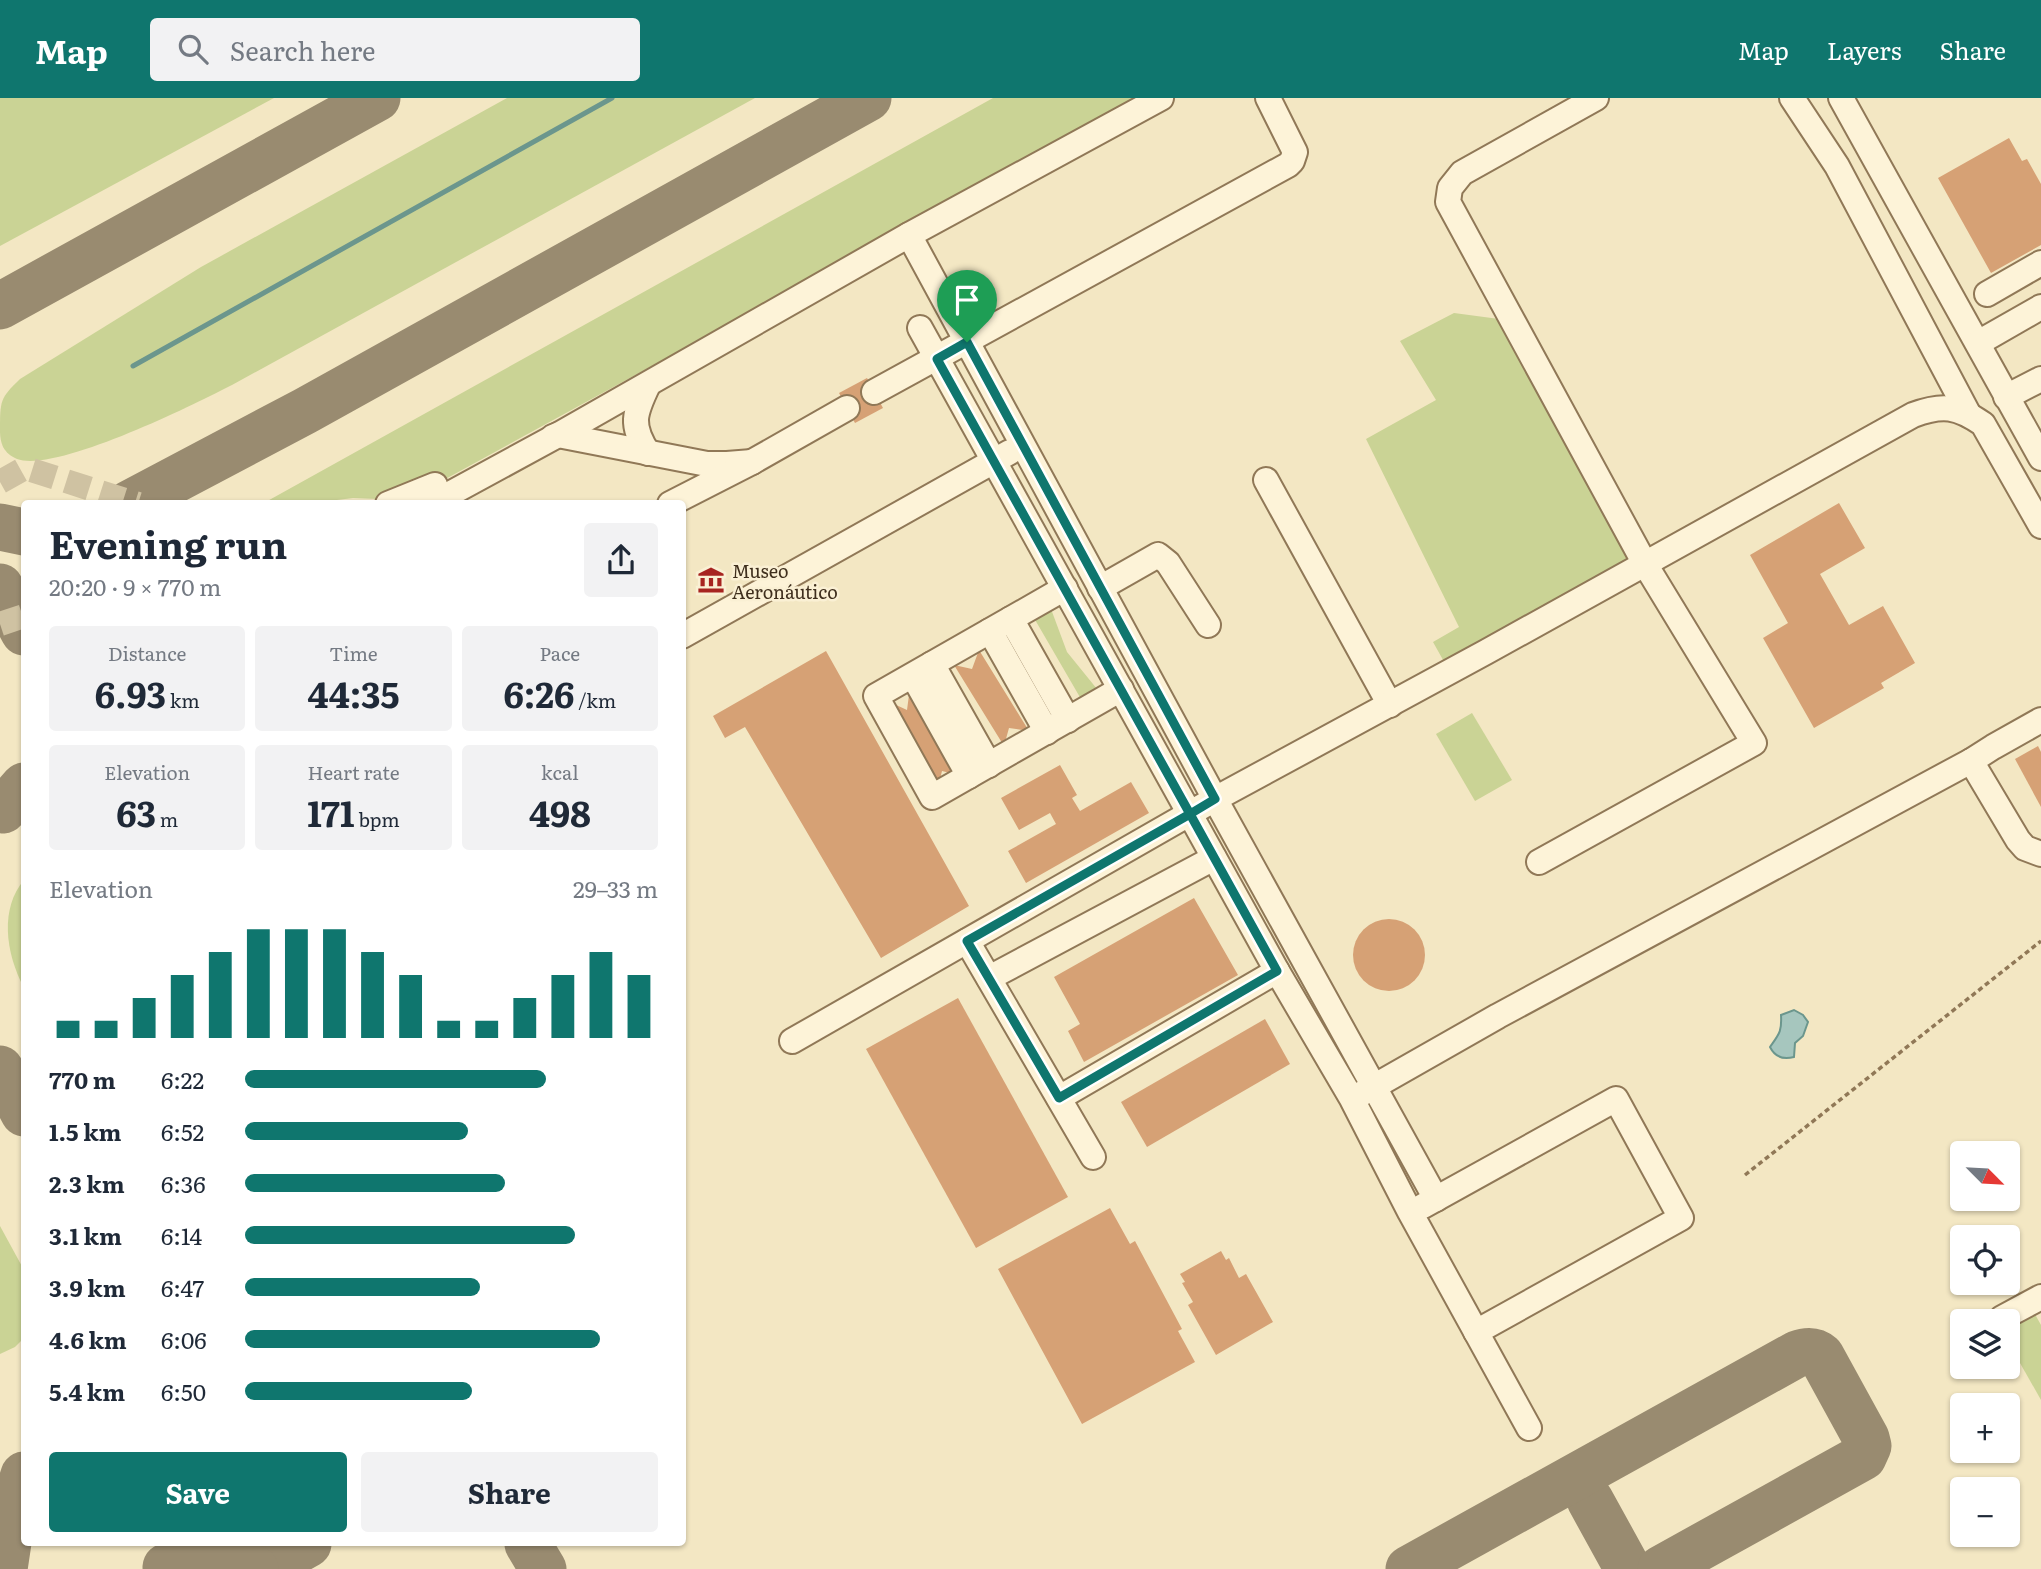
<!DOCTYPE html>
<html lang="en">
<head>
<meta charset="utf-8">
<style>
  body { margin:0; font-family:Literata,serif; background:#f2f2f3; color:#1f2937; height:100vh; display:flex; flex-direction:column; font-size:26px; white-space:nowrap }
  * { box-sizing:border-box; margin:0 }
  p { font-size:23px; color:#747a83 }
  .icon { flex:none; width:38px; height:38px; fill:none; stroke:currentColor; stroke-width:2; stroke-linecap:round; stroke-linejoin:round }
  .map { position:relative; flex:1; overflow:hidden }
  .sheet { position:absolute; left:21px; top:402px; width:665px; height:1046px; display:flex; flex-direction:column; background:#fff; border-radius:7px; box-shadow:0 2px 5px #0004 }
  .sheet>* { flex:none }
  .needle { width:46px; rotate:114deg }
  .controls { position:absolute; left:1950px; top:1043px; display:grid; gap:14px }
  .controls a { display:grid; place-items:center; width:70px; height:70px; border-radius:7px; background:#fff; box-shadow:0 2px 5px #0004; font-size:35px }
  .pin { position:absolute; display:grid; place-items:center; width:60px; height:60px; color:#fff; margin:-72px -30px; border-radius:50% 50% 50% 0; rotate:-45deg; box-shadow:0 0 7px #0007 }
  .pin .icon { rotate:45deg }
  .round { display:grid; place-items:center; flex:none; width:74px; height:74px; border-radius:7px; background:#f2f2f3 }
  .overview { display:flex; align-items:center; justify-content:space-between; height:119px; padding:0 28px }
  h1 { font-size:38px; font-weight:700; line-height:52px }
  .stats { display:grid; grid-template-columns:repeat(3,1fr); gap:10px; height:119px; padding:7px 28px }
  .stats div { display:grid; align-content:center; border-radius:7px; background:#f2f2f3; text-align:center }
  .stats b { font-size:35px; font-weight:700 }
  .stats small { font-size:19px; font-weight:400 }
  .stats p { font-size:19px }
  .chart { height:196px; padding:14px 28px }
  .chart p { display:flex; justify-content:space-between }
  .chart svg { width:100%; height:126px; margin-top:7px; stroke:#0f766e; stroke-width:6 }
  .primary-button { display:flex; gap:14px; margin-top:auto; padding:14px 28px }
  .primary-button a { flex:1; height:80px; border-radius:7px; background:#0f766e; color:#fff; font-size:28px; font-weight:700; line-height:80px; text-align:center }
  .primary-button a+a { background:#f2f2f3; color:#1f2937 }
  ul { padding:0 28px; list-style:none; font-size:23px }
  li { display:grid; grid-template-columns:112px 84px 1fr; align-items:center; height:52px }
  li i { height:18px; border-radius:9px; background:#0f766e }
  header { display:flex; align-items:center; gap:42px; box-sizing:border-box; height:98px; padding:0 35px; background:#0f766e; color:#fff }
  header strong { font-size:33px }
  nav { display:flex; gap:38px; margin-inline-start:auto; font-size:24px }
  .search { width:490px; height:63px; background:#f2f2f3; display:flex; align-items:center; gap:18px; box-sizing:border-box; padding:0 24px; border-radius:7px; color:#747a83; font-size:26px }
  .map>svg:first-child { display:block }
</style>
</head>
<body>
<header>
<strong>Map</strong>
<div class="search"><svg class="icon" aria-label="search" viewBox="0 0 24 24"><circle cx="10" cy="10" r="6"/><path d="M15 15l6 6"/></svg>Search here</div>
<nav><a>Map</a><a>Layers</a><a>Share</a></nav>
</header>
<div class="map">
<svg width="2041" height="1471" viewBox="0 0 2041 1471">
  <rect width="100%" height="100%" fill="#f3e7c3"/>
  <!-- green -->
  <g fill="#cad395">
    <path d="M 0,0 L 274,0 L 0,148 Z"/>
    <path d="M 507,0 L 755,0 L 232,287 C 193,307 56,375 17,361 C 3,355 0,345 0,332 C 0,303 0,300 20,281 L 201,169 Z"/>
    <path d="M 993,0 L 1141,0 L 429,390 L 379,401 L 353,400 L 305,406 L 262,406 Z"/>
    <path d="M 1454,215 L 1499,221 L 1632,463 L 1447,569 L 1433,544 L 1459,529 L 1366,341 L 1436,302 L 1400,243 Z"/>
    <path d="M 1051,511 L 1067,554 L 1097,591 L 1081,601 L 1034,520 Z"/>
    <path d="M 1472,615 L 1512,682 L 1475,703 L 1436,636 Z"/>
    <path d="M 24,782 L 24,890 C 5,854 0,810 24,782 Z"/>
    <path d="M 0,1128 L 24,1172 L 24,1240 L 15,1249 L 0,1256 Z"/>
    <path d="M 2032,1211 L 2041,1227 L 2041,1302 L 2007,1242 L 2007,1224 Z"/>
  </g>
  <!-- water -->
  <path fill="#a6c6be" stroke="#6b968d" stroke-width="2" d="M 1794,912 L 1803,917 L 1808,924 L 1803,938 L 1795,945 L 1794,959 C 1783,962 1775,959 1770,949 C 1779,936 1782,934 1781,917 Z"/>
  <g fill="none" stroke-linecap="round" stroke-linejoin="round">
    <!-- stream -->
    <path stroke="#6b968d" stroke-width="5" d="M 133,268 L 612,0"/>
    <!-- taxiway -->
    <g stroke="#998b70" stroke-width="47">
      <path d="M 0,208 L 377,0"/>
      <path d="M 129,406 L 305,313 L 868,0"/>
      <path d="M 0,429 L 24,434"/>
      <path d="M 0,489 L 24,534"/>
      <path d="M 3,712 L 24,688"/>
      <path d="M 0,971 L 24,1015"/>
      <path d="M 1590,1402 L 1628,1471"/>
      <path d="M 528,1446 L 543,1471"/>
      <path d="M 272,1466 L 308,1446"/>
      <path d="M 166,1469 C 194,1459 228,1457 255,1471"/>
      <path d="M 4,1471 L 13,1411 L 24,1377"/>
      <path d="M 1409,1471 L 1797,1256 C 1805,1253 1814,1252 1821,1258 L 1866,1340 L 1868,1348 L 1863,1359 L 1661,1471"/>
    </g>
  </g>
  <!-- building -->
  <g fill="#d6a175">
    <path d="M 2009,40 L 2022,63 L 2027,61 L 2041,86 L 2041,147 L 1991,175 L 1938,80 Z"/>
    <path d="M 867,280 L 883,310 L 855,325 L 839,295 Z"/>
    <path d="M 1839,405 L 1865,450 L 1820,476 L 1849,527 L 1883,508 L 1915,565 L 1881,585 L 1884,590 L 1814,630 L 1763,540 L 1788,525 L 1750,457 Z"/>
    <path d="M 979,552 L 1029,633 L 1009,630 L 1004,648 L 954,567 L 972,571 Z"/>
    <path d="M 826,553 L 969,808 L 881,860 L 745,629 L 725,640 L 713,618 Z"/>
    <path d="M 909,597 L 954,676 L 942,673 L 939,685 L 894,606 L 907,612 Z"/>
    <path d="M 2038,648 L 2041,654 L 2041,709 L 2015,661 Z"/>
    <path d="M 1060,667 L 1077,697 L 1072,700 L 1080,713 L 1131,684 L 1149,715 L 1026,785 L 1008,753 L 1056,726 L 1050,715 L 1019,732 L 1001,700 Z"/>
    <path d="M 1194,800 L 1238,877 L 1084,964 L 1068,933 L 1080,926 L 1054,879 Z"/>
    <circle cx="1389" cy="857" r="36"/>
    <path d="M 958,900 L 1068,1099 L 976,1150 L 866,951 Z"/>
    <path d="M 1265,921 L 1290,966 L 1147,1049 L 1121,1004 Z"/>
    <path d="M 1110,1110 L 1130,1146 L 1135,1143 L 1182,1231 L 1178,1233 L 1195,1264 L 1082,1326 L 998,1171 Z"/>
    <path d="M 1221,1153 L 1226,1162 L 1229,1160 L 1239,1180 L 1246,1176 L 1273,1224 L 1216,1257 L 1188,1207 L 1193,1204 L 1182,1185 L 1185,1184 L 1180,1176 Z"/>
  </g>
  <g fill="none" stroke-linecap="round" stroke-linejoin="round">
    <!-- minor-tunnel -->
    <g stroke="#cfc2a2" stroke-width="24" stroke-dasharray="24 12" stroke-linecap="butt">
      <path d="M 0,384 L 25,370 L 138,406"/>
      <path d="M 0,526 L 24,518"/>
    </g>
    <!-- minor casing -->
    <g stroke="#907857" stroke-width="28">
      <g id="minor">
        <path d="M 1792,0 L 1837,68 L 1969,317"/>
        <path d="M 1841,0 L 2041,360"/>
        <path d="M 909,137 L 1215,701 L 1436,1101"/>
        <path d="M 1987,196 L 2041,165"/>
        <path d="M 920,230 L 1277,873 L 1352,1001 L 1410,1114 L 1529,1330"/>
        <path d="M 1978,245 L 2041,209"/>
        <path d="M 648,287 C 634,316 630,327 648,355"/>
        <path d="M 874,294 L 1288,67 L 1292,63 L 1295,54 L 1268,0"/>
        <path d="M 2006,299 L 2041,281"/>
        <path d="M 553,339 L 558,337 L 707,366 L 727,366 L 752,364"/>
        <path d="M 1266,382 L 1390,607"/>
        <path d="M 388,406 L 435,387"/>
        <path d="M 420,406 L 444,399 L 558,337 L 909,137 L 1161,0"/>
        <path d="M 670,406 L 752,364 L 847,310"/>
        <path d="M 1065,490 L 876,598 L 932,699 L 1121,591"/>
        <path d="M 1100,490 L 1158,457 L 1168,465 L 1208,527"/>
        <path d="M 1011,521 L 1068,622"/>
        <path d="M 990,533 L 1047,634"/>
        <path d="M 682,538 L 1010,354"/>
        <path d="M 932,566 L 989,667"/>
        <path d="M 913,578 L 969,678"/>
        <path d="M 1971,663 L 2018,742 L 2025,750 L 2041,756"/>
        <path d="M 1539,764 L 1754,645 L 1645,466 L 1448,104 L 1450,90 L 1462,75 L 1596,0"/>
        <path d="M 967,843 L 1093,1059"/>
        <path d="M 989,880 L 1214,760"/>
        <path d="M 792,943 L 1215,701 L 1486,554 L 1913,317 C 1943,306 1957,308 1983,326 L 2041,428"/>
        <path d="M 1361,996 L 1498,918 L 1971,663 L 1993,649 L 2041,622"/>
        <path d="M 1059,1000 L 1277,873"/>
        <path d="M 1423,1108 L 1616,1001 L 1681,1120 L 1476,1234"/>
        <path d="M 2002,1220 L 2041,1199"/>
      </g>
    </g>
    <!-- path -->
    <path stroke="#907857" stroke-width="3.5" stroke-dasharray="5 3.5" stroke-linecap="butt" d="M 1745,1077 L 2041,843"/>
    <!-- minor -->
    <use href="#minor" stroke="#fdf3d8" stroke-width="24"/>
  </g>
  <g fill="none" stroke-linecap="round" stroke-linejoin="round">
    <!-- route casing -->
    <g stroke="#fff" stroke-width="14">
      <path id="route" d="M 967,244 L 1215,701 L 1190,716 L 1277,873 L 1059,1000 L 967,843 L 1190,716 L 937,261 L 967,244"/>
    </g>
    <!-- route -->
    <use href="#route" stroke="#0f766e" stroke-width="9"/>
  </g>
  <!-- icons -->
  <defs>
    <g id="museum-bare" transform="scale(2.1)"><path d="M0-6L6-3V-2H-6V-3ZM-5-1h2V3h-2ZM-1-1h2V3h-2ZM3-1h2V3H3ZM-6 4H6V6H-6Z" fill="#a72420" stroke="#faf0d4" stroke-width="2.5" paint-order="stroke"/></g>
  </defs>
  <g fill-rule="evenodd">
    <use href="#museum-bare" x="711" y="482"/>
  </g>
  <g text-anchor="middle" dominant-baseline="central" stroke-width="5" stroke-linejoin="round" paint-order="stroke">
    <!-- poi labels -->
    <g font-size="18" fill="#3f2f1d" stroke="#faf0d4" text-anchor="start">
      <text x="732" y="472">Museo<tspan x="732" dy="21">Aeronáutico</tspan></text>
    </g>
  </g>
</svg>
<div class="controls">
<a><svg class="needle" viewBox="-14 -14 28 28"><path d="M0-13l5 13h-10z" fill="#e53935"/><path d="M0 13l5-13h-10z" fill="#747a83"/></svg></a>
<a><svg class="icon" aria-label="locate" viewBox="0 0 24 24"><circle cx="12" cy="12" r="6"/><path d="M12 2v4M12 18v4M2 12h4M18 12h4"/></svg></a>
<a><svg class="icon" aria-label="layers" viewBox="0 0 24 24"><path d="M12 4l9 5-9 5-9-5zM3 14l9 5 9-5"/></svg></a>
<a>+</a>
<a>−</a>
</div>
<div class="pin" style="left:967px;top:244px;background:#1e9e55"><svg class="icon" aria-label="arrive" viewBox="0 0 24 24"><path d="M6 21V4h12l-3 4 3 4H6"/></svg></div>
<section class="sheet">
<div class="overview"><div><h1>Evening run</h1><p>20:20 · 9 × 770 m</p></div><a class="round"><svg class="icon" aria-label="share" viewBox="0 0 24 24"><path d="M12 15V3M7 8l5-5 5 5M5 13v7h14v-7"/></svg></a></div>
<div class="stats">
<div><p>Distance</p><b>6.93<small> km</small></b></div>
<div><p>Time</p><b>44:35</b></div>
<div><p>Pace</p><b>6:26<small> /km</small></b></div>
</div>
<div class="stats">
<div><p>Elevation</p><b>63<small> m</small></b></div>
<div><p>Heart rate</p><b>171<small> bpm</small></b></div>
<div><p>kcal</p><b>498</b></div>
</div>
<div class="chart"><p><span>Elevation</span>29–33 m</p>
<svg viewBox="0 0 160 44" preserveAspectRatio="none"><path d="M5 44V38M15 44V38M25 44V30M35 44V22M45 44V14M55 44V6M65 44V6M75 44V6M85 44V14M95 44V22M105 44V38M115 44V38M125 44V30M135 44V22M145 44V14M155 44V22"/></svg>
</div>
<ul>
<li><b>770 m</b>6:22<i style="width:73%"></i></li>
<li><b>1.5 km</b>6:52<i style="width:54%"></i></li>
<li><b>2.3 km</b>6:36<i style="width:63%"></i></li>
<li><b>3.1 km</b>6:14<i style="width:80%"></i></li>
<li><b>3.9 km</b>6:47<i style="width:57%"></i></li>
<li><b>4.6 km</b>6:06<i style="width:86%"></i></li>
<li><b>5.4 km</b>6:50<i style="width:55%"></i></li>
</ul>
<div class="primary-button"><a>Save</a><a>Share</a></div>
</section>
</div>
</body>
</html>
